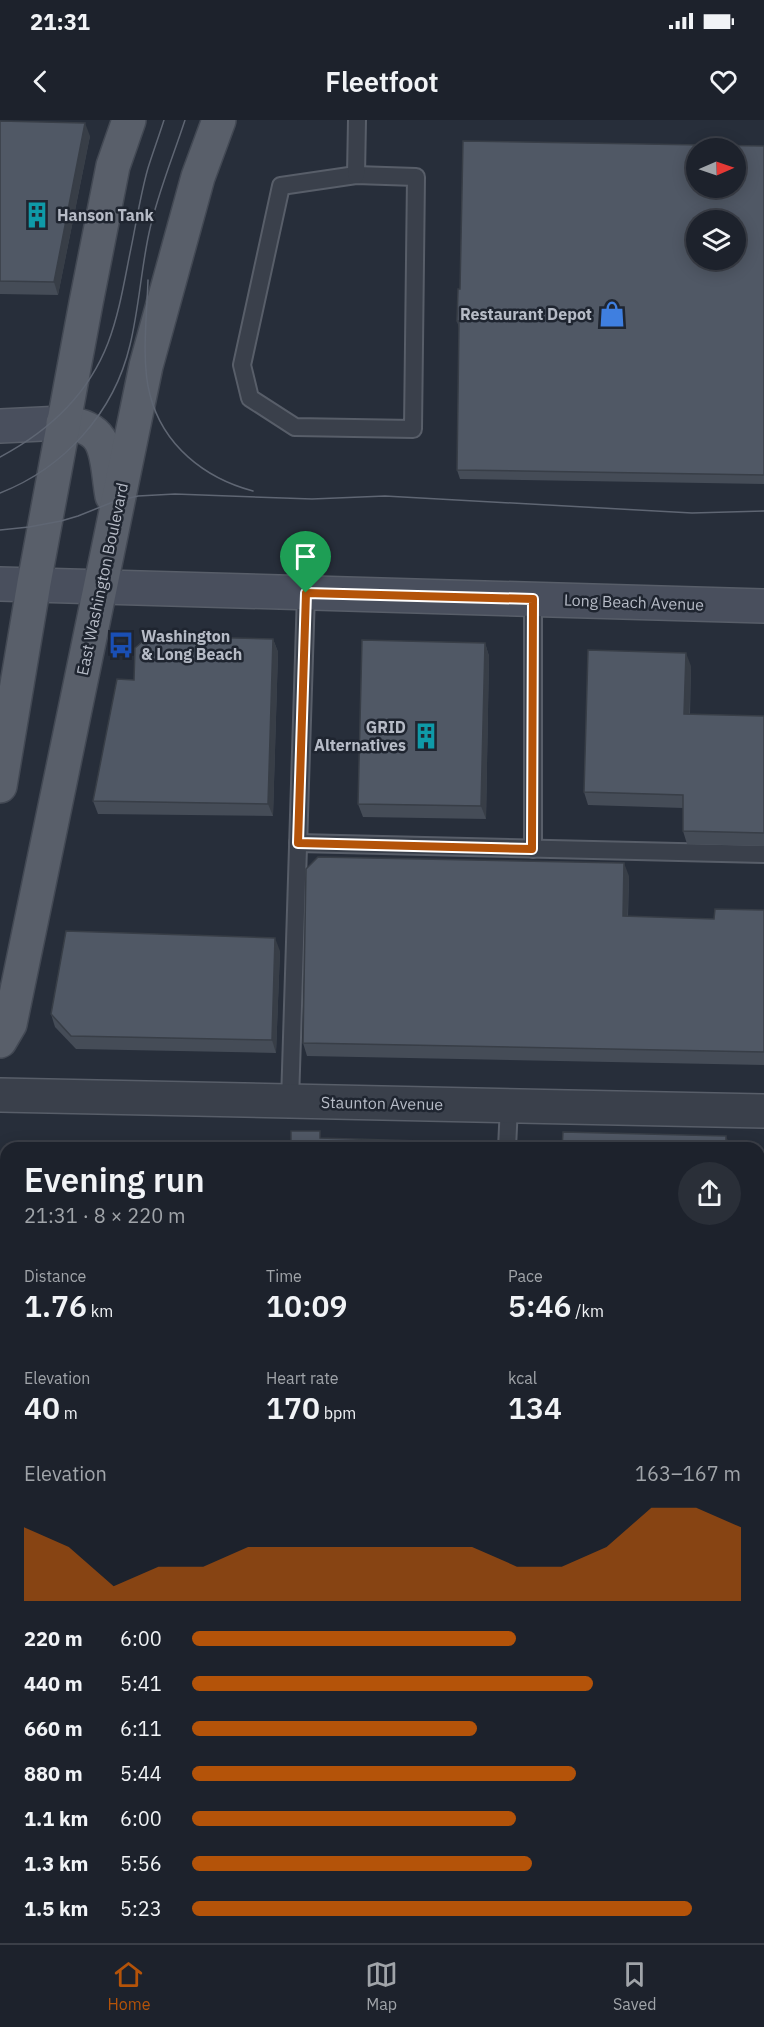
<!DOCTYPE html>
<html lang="en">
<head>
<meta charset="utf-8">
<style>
  body { margin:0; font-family:"IBM Plex Sans",sans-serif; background:#2a2f38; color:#f1f3f6; height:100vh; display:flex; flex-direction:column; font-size:22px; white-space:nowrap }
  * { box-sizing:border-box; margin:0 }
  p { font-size:20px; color:#a0a4a9 }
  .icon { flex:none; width:33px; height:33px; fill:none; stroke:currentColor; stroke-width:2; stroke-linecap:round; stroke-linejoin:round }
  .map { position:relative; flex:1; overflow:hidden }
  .side { position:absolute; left:0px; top:1022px; width:765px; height:802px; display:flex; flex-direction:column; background:#1d222c; border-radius:18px 18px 0 0; box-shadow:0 3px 15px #0003,0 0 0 2px #3b3f48 }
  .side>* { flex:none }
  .needle { width:39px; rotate:88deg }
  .tools { position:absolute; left:686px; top:18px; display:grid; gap:12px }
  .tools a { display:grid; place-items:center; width:60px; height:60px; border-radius:50%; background:#1d222c; box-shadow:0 3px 15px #0003,0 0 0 2px #3b3f48; font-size:30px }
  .pin { position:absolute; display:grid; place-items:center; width:51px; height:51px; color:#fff; margin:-62px -26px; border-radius:50% 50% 50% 0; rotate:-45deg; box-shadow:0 0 6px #0007 }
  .pin .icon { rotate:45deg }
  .round { display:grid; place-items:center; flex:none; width:63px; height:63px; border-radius:32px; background:#2a2f38 }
  .overview { display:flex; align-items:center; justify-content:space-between; height:102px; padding:0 24px }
  h1 { font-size:33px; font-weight:600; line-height:45px }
  .figures { display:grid; grid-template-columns:repeat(3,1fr); gap:9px; height:102px; padding:6px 24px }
  .figures div { display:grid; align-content:center }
  .figures b { font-size:30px; font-weight:600 }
  .figures small { font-size:16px; font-weight:400 }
  .figures p { font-size:16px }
  .chart { height:168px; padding:12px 24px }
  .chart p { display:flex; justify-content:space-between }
  .chart svg { width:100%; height:108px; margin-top:6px; fill:#b45309; opacity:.7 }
  ul { padding:0 24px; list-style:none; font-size:20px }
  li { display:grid; grid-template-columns:96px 72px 1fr; align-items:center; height:45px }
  li i { height:15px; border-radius:8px; background:#b45309 }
  .status { display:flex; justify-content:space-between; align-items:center; height:42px; padding:0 30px; background:#1d222c; direction:ltr }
  .status svg { height:16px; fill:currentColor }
  header { display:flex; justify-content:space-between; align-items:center; height:78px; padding:0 24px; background:#1d222c; font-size:27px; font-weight:600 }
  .dock { display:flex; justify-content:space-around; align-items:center; height:84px; border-top:2px solid #3b3f48; background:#1d222c; font-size:16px; color:#a0a4a9 }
  .dock a { display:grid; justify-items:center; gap:3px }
  .dock .current { color:#b45309 }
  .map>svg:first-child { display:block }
</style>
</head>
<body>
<div class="status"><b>21:31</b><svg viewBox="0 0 49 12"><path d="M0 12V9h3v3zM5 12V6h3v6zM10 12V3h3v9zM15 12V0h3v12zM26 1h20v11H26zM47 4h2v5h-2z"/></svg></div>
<header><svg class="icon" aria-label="back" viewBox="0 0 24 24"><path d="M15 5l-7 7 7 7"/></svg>Fleetfoot<svg class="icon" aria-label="heart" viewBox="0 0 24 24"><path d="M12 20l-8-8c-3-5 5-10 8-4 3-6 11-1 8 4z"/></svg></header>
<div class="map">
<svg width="764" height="1823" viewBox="0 0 764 1823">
  <rect width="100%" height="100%" fill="#272e3a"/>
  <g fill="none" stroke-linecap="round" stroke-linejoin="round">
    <!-- lane casing -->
    <g stroke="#585e69" stroke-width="20">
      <g id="lane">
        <path d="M 356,55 L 416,57 L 413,309 L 295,307 L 250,278 L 242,245 L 281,66 Z"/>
        <path d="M 356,55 L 357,0"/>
        <path d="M 298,723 L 764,734"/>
        <path d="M 533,729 L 533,479"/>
        <path d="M 290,981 L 306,473"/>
        <path d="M 507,1028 L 509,986"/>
        <path d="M 759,1720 L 764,1720"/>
        <path d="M 0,1722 L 6,1722"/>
        <path d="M 46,1823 L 46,1818"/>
        <path d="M 340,1823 L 342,1818"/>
        <path d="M 451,1823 L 452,1818"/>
        <path d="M 759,1823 L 764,1801"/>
      </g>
    </g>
    <!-- street casing -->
    <g stroke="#585e69" stroke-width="36">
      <g id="street">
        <path d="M 0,975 L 764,991"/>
        <path d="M 0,1416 L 6,1416"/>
        <path d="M 759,1416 L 764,1416"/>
      </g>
    </g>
    <!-- secondary casing -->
    <g stroke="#585e69" stroke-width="36">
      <g id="secondary">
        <path d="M 0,306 L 63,303"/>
        <path d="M 0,464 L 764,486"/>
      </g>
    </g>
    <!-- primary casing -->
    <g stroke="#434954" stroke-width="36">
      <g id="primary">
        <path d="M 63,303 C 112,306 105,338 112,376"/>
        <path d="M 0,666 L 34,463 L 86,183 L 113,46 L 129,0"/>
        <path d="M 0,921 L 10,904 L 146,246 L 198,57 L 219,0"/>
      </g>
    </g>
    <!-- lane -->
    <use href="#lane" stroke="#3a404b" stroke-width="16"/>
    <!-- street -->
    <use href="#street" stroke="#3a404b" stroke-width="33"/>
    <!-- secondary -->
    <use href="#secondary" stroke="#494f5d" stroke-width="33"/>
    <!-- primary -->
    <use href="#primary" stroke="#595f6a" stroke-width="33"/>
    <!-- tram -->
    <g stroke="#5f6673" stroke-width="1.5">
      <path d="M 148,160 C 147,194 141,242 150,275 C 163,325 204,358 253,371"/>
      <path d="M 0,337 C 49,311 88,275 108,223 C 119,194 124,163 130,133 C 136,105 140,76 148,48 C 153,32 159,16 164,0"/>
      <path d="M 0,373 C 64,348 114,293 130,225 C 139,188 141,150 149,113 C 157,75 173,37 185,0"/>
      <path d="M 0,410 L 29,407 L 61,401 L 78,396 L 113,382 L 138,376 L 175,374 L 312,379 L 385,376 L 692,393 L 764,391"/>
    </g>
  </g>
  <!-- wall -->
  <g fill="#454c57">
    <path d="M 0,1 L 90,16 L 58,175 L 0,174 Z"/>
    <path d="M 764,26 L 764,364 L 460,359 L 457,350 L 459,208 L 457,201 L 460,169 Z"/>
    <path d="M 273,519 L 278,532 L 273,696 L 98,694 L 93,681 L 134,560 Z"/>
    <path d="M 485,523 L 489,536 L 486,699 L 363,697 L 358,684 Z"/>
    <path d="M 691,546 L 690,594 L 764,596 L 764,726 L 687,724 L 683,711 L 683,688 L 588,685 L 584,672 Z"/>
    <path d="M 629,756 L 628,797 L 714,799 L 764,790 L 764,945 L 307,936 L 303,923 Z"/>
    <path d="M 280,831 L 276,933 L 76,929 L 55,907 L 51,894 Z"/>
    <path d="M 6,1130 L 6,1365 L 0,1365 L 0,1161 Z"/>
    <rect x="759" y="1200" width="5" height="154"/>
    <rect x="0" y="1497" width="6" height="192"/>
    <path d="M 759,1587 L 764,1596 L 764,1625 L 759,1624 Z"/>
  </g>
  <!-- shaded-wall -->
  <g fill="#383e47">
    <path d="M 85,3 L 90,16 L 58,175 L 54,162 Z"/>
    <path d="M 273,519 L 278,532 L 273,696 L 268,684 Z"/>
    <path d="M 485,523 L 489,536 L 486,699 L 481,686 Z"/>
    <path d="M 686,533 L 691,546 L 689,607 L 684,594 Z"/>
    <path d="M 624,743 L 629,756 L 627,809 L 623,796 Z"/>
    <path d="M 275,818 L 280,831 L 276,933 L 272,920 Z"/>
    <path d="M 726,1016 L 731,1028 L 726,1028 Z"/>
    <path d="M 761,1587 L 764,1596 L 764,1618 L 760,1609 Z"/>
  </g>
  <!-- building -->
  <g fill="#505865" stroke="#383e47" stroke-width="1.5" fill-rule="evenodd">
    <path d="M 0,1 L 85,3 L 54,162 L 0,161 Z"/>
    <path d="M 463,21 L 764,26 L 764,355 L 457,350 L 459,201 L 457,201 L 458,169 L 460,169 ZM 696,28 L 735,28 L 735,68 L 696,68 ZM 696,100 L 735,100 L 735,140 L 696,140 Z"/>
    <path d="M 149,516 L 273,519 L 268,684 L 93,681 L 117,559 L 134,560 L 135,528 Z"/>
    <path d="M 362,520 L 485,523 L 481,686 L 358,684 Z"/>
    <path d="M 588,530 L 686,533 L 684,594 L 764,596 L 764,713 L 683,711 L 683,675 L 584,672 Z"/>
    <path d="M 318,737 L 624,743 L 623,796 L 714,799 L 715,789 L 764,790 L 764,932 L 303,923 L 306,749 Z"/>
    <path d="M 66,811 L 275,818 L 272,920 L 71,916 L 51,894 Z"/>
    <path d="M 291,1011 L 320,1011 L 320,1018 L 455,1022 L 455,1028 L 291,1028 Z"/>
    <path d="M 563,1012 L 726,1016 L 726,1028 L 562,1028 Z"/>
    <path d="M 6,1130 L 6,1352 L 0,1352 L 0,1161 Z"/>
    <rect x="759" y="1200" width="5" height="141"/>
    <path d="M 0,1497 L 6,1497 L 6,1677 L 0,1676 Z"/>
    <path d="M 759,1587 L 761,1587 L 760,1609 L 759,1608 Z"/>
  </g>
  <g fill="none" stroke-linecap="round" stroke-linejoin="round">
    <!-- route casing -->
    <g stroke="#fff" stroke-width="12">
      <path id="route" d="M 306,473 L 533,479 L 532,729 L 298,723 Z"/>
    </g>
    <!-- route -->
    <use href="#route" stroke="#b45309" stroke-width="8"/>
  </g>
  <!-- icons -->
  <defs>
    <g id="building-bare" transform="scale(2.07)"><path d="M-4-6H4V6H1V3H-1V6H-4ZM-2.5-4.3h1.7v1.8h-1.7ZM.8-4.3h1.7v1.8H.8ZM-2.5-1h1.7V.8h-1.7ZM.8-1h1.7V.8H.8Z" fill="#0f9aa8" stroke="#1f2530" stroke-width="2.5" paint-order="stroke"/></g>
    <g id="shop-bare" transform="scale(2.07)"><path d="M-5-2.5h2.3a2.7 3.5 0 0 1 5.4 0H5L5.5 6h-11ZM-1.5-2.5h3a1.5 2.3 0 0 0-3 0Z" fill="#3f7fe0" stroke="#1f2530" stroke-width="2.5" paint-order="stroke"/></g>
    <g id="bus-bare" transform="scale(2.07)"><path d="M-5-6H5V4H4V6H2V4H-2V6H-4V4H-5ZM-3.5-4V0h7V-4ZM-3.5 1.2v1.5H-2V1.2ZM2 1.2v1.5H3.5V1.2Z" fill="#1a4fb4" stroke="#1f2530" stroke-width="2.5" paint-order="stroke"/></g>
  </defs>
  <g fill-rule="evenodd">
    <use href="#building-bare" x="37" y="95"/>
    <use href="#shop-bare" x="612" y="194"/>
    <use href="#bus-bare" x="121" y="525"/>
    <use href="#building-bare" x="426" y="616"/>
  </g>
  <g text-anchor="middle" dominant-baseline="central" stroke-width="5" stroke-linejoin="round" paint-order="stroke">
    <!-- poi labels -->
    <g font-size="16" font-weight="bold" fill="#b6bbc6" stroke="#1f2530" text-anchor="start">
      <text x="57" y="95">Hanson Tank</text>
      <text x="592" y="194" text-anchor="end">Restaurant Depot</text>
      <text x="141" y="516">Washington<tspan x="141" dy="18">&amp; Long Beach</tspan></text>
      <text x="406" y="607" text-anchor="end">GRID<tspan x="406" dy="18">Alternatives</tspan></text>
    </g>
    <!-- street labels -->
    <g font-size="16" fill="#b6bbc6" stroke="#1f2530">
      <text transform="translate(102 459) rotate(-78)">East Washington Boulevard</text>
      <text transform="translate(634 482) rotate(2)">Long Beach Avenue</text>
      <text transform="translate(382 983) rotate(1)">Staunton Avenue</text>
    </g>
  </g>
</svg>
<div class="tools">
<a><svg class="needle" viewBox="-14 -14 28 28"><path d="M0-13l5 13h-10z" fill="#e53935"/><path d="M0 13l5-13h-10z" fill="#a0a4a9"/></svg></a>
<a><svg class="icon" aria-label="layers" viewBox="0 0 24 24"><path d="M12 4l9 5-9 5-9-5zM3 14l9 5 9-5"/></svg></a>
</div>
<div class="pin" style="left:306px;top:473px;background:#1e9e55"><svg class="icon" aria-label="arrive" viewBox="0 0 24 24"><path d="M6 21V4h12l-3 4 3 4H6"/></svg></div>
<section class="side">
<div class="overview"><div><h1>Evening run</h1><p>21:31 · 8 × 220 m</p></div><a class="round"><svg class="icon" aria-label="share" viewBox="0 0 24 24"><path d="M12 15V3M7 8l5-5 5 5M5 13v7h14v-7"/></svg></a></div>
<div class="figures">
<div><p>Distance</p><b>1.76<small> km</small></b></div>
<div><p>Time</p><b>10:09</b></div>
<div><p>Pace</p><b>5:46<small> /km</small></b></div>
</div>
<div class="figures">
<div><p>Elevation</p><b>40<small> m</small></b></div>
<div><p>Heart rate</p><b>170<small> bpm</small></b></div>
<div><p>kcal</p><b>134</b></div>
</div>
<div class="chart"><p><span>Elevation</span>163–167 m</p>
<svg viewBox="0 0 160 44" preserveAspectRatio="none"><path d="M0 44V14L10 22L20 38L30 30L40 30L50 22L60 22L70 22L80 22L90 22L100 22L110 30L120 30L130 22L140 6L150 6L160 14V44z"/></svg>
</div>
<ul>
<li><b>220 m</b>6:00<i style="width:59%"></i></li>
<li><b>440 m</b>5:41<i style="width:73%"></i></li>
<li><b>660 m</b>6:11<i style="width:52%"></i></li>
<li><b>880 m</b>5:44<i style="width:70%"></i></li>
<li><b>1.1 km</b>6:00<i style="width:59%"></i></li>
<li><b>1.3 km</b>5:56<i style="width:62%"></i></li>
<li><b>1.5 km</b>5:23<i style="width:91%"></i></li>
</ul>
</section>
</div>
<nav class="dock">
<a class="current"><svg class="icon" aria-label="home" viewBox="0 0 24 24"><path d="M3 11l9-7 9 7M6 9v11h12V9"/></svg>Home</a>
<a><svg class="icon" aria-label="map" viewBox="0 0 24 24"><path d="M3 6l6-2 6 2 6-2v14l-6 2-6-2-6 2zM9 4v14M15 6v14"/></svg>Map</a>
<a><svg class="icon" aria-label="saved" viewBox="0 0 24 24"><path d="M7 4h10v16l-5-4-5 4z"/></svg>Saved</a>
</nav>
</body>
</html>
